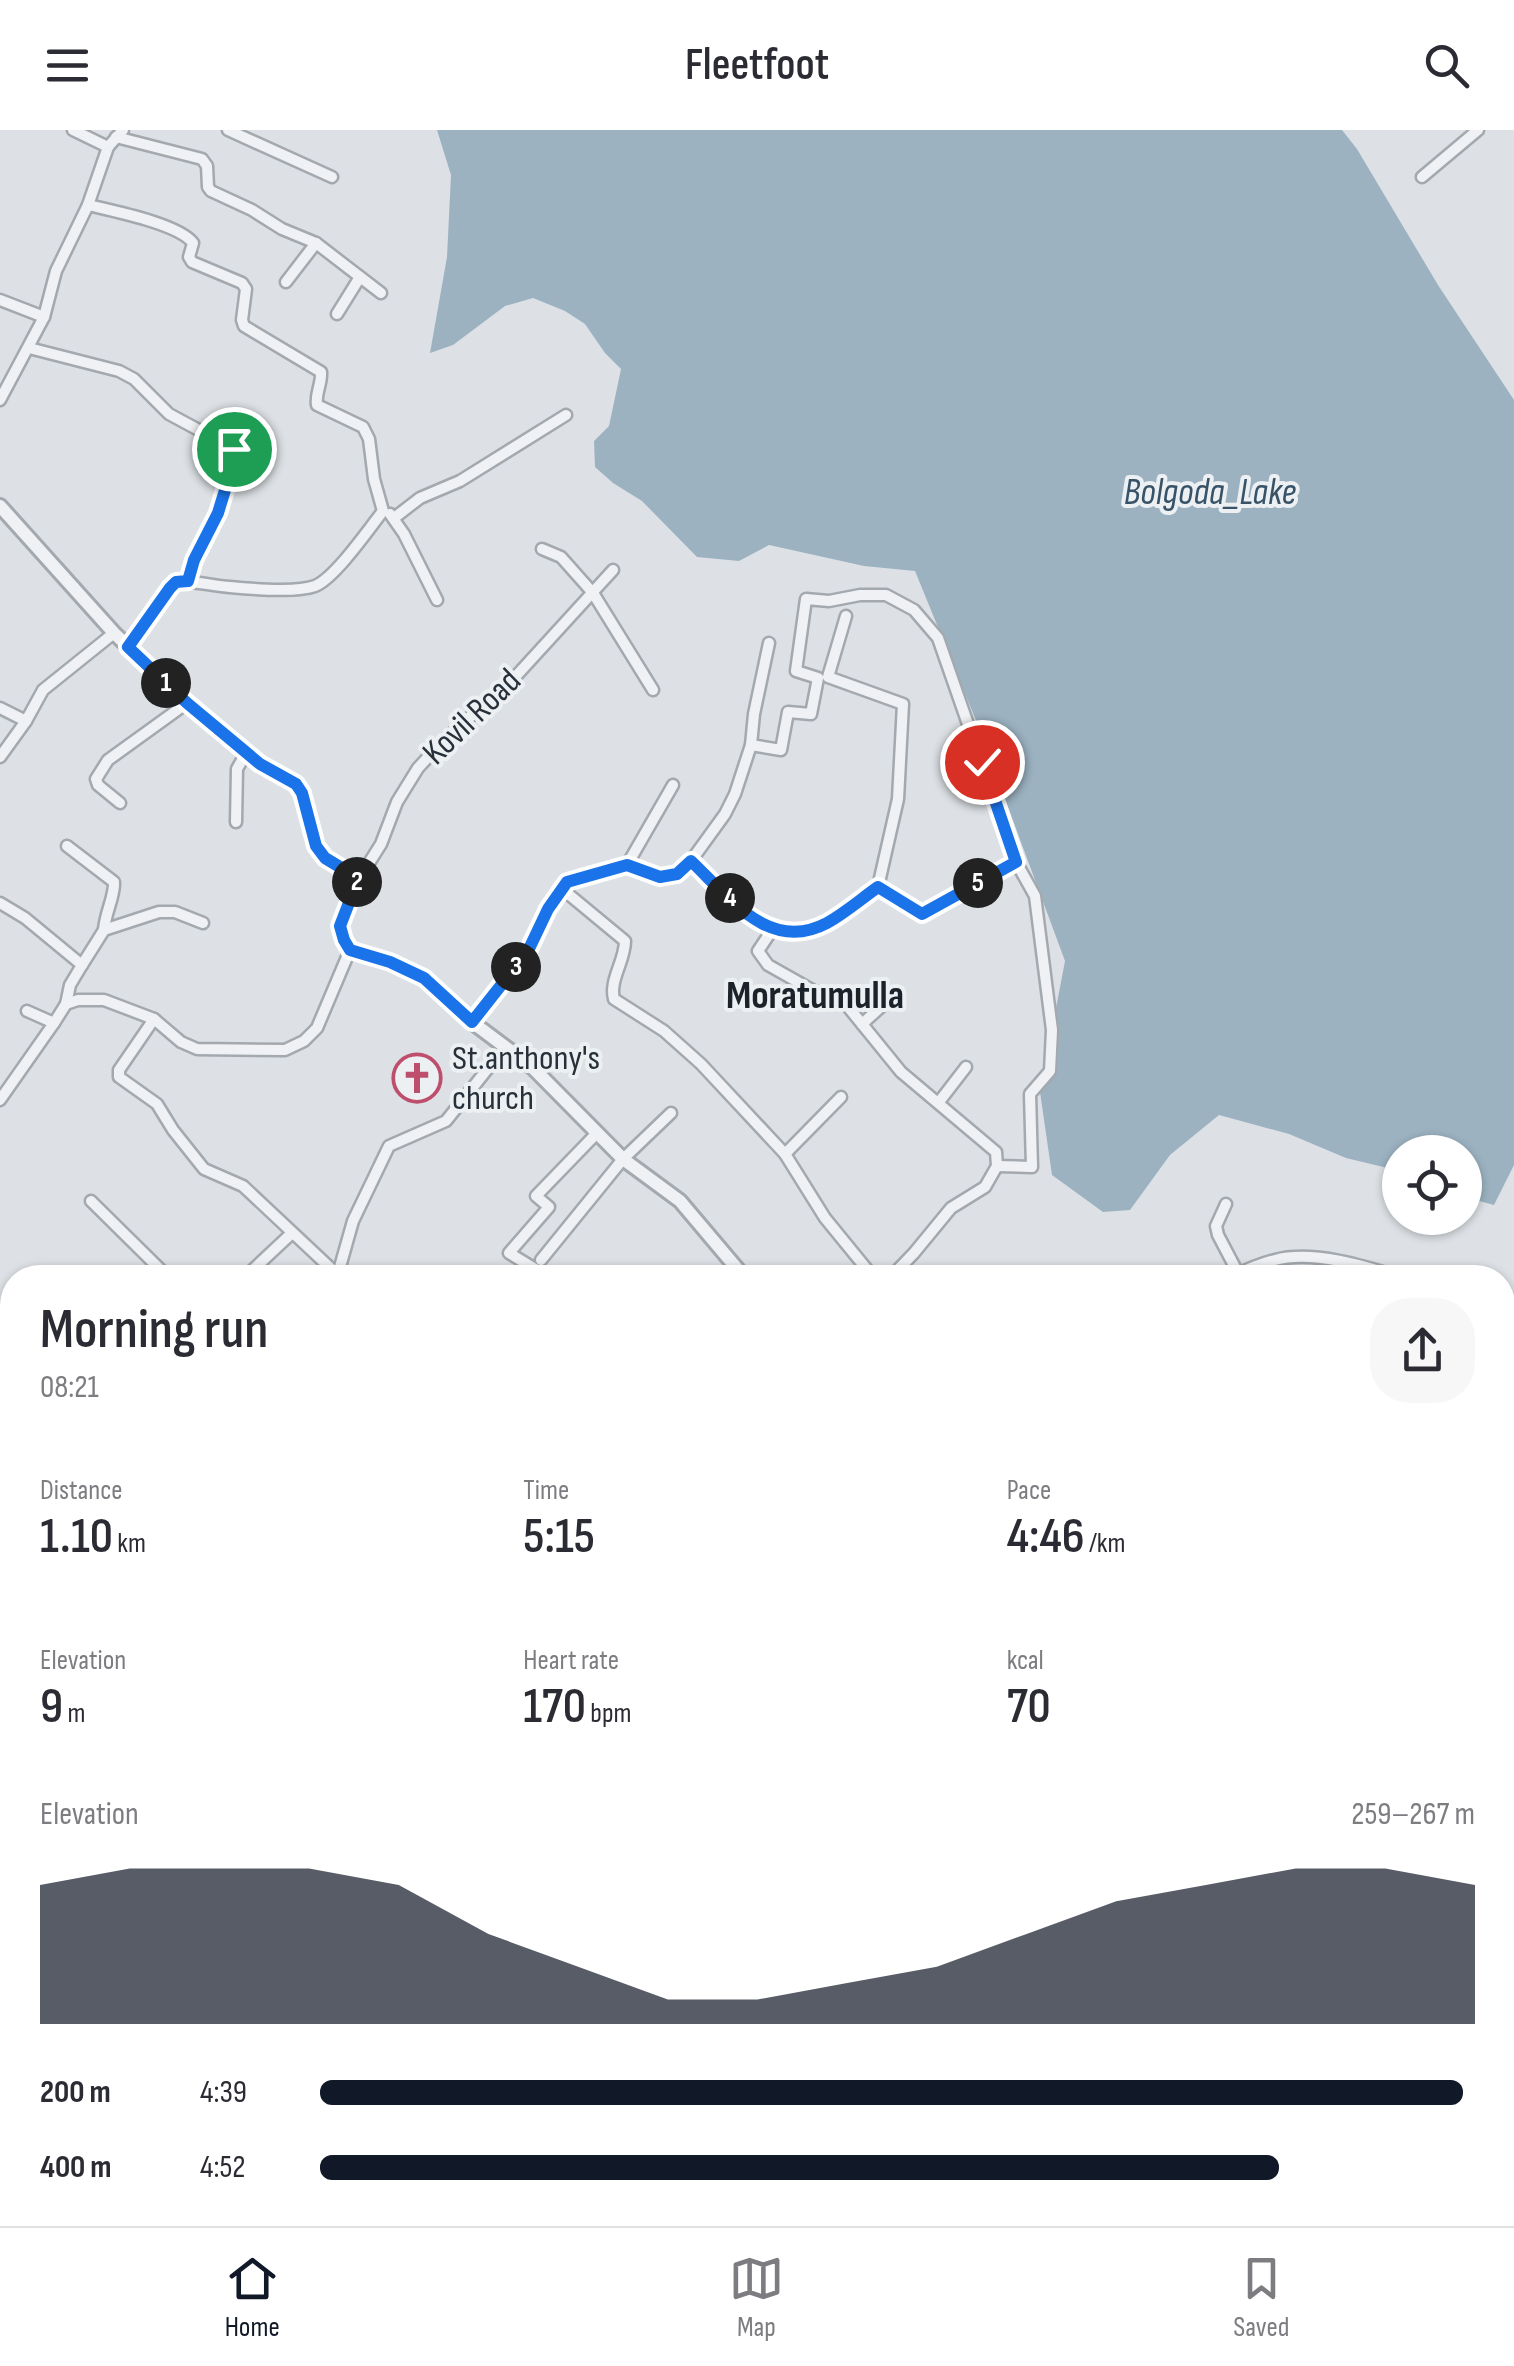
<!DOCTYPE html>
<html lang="en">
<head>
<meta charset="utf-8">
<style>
  body { margin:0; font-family:"Sofia Sans Condensed",sans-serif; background:#f7f7f7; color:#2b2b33; height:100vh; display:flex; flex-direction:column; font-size:38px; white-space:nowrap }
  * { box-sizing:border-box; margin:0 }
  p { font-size:32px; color:#7c7c81 }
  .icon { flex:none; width:55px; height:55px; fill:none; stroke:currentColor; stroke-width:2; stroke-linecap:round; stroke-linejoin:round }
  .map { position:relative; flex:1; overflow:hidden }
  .drawer { position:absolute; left:0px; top:1135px; width:1515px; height:962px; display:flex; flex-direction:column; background:#fff; border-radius:40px 40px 0 0; box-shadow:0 2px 8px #0004 }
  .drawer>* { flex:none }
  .tools { position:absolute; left:1382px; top:1005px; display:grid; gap:20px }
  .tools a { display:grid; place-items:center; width:100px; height:100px; border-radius:50%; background:#fff; box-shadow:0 2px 8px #0004; font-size:50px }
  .pin { position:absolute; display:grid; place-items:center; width:85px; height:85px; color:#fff; margin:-42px; border:5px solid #fff; border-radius:50%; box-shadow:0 2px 10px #0007 }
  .km { position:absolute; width:50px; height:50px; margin:-25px; border-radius:50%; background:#222; color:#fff; font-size:28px; line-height:50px; text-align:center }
  .round { display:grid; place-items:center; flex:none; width:105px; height:105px; border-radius:40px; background:#f7f7f7 }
  .headline { display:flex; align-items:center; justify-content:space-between; height:170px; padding:0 40px }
  h1 { font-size:55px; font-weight:600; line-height:75px }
  .stats { display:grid; grid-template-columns:repeat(3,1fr); gap:15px; height:170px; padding:10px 40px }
  .stats div { display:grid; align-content:center }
  .stats b { font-size:50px; font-weight:600 }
  .stats small { font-size:28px; font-weight:400 }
  .stats p { font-size:28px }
  .chart { height:280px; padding:20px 40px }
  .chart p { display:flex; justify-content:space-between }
  .chart svg { width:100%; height:180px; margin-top:10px; fill:#111827; opacity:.7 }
  ul { padding:0 40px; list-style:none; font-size:32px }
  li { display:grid; grid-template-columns:160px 120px 1fr; align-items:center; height:75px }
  li i { height:25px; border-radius:12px; background:#111827 }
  header { display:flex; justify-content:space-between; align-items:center; height:130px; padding:0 40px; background:#fff; font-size:45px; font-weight:600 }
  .tabs { display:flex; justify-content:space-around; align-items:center; height:140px; border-top:2px solid #e1e1e2; background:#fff; font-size:28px; color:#7c7c81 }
  .tabs a { display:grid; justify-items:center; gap:5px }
  .tabs .selected { color:#111827 }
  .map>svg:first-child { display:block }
</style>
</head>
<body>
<header><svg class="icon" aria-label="menu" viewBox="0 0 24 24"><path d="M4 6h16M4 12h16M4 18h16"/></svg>Fleetfoot<svg class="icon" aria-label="search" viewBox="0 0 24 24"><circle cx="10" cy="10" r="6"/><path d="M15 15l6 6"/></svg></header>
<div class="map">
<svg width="1514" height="2096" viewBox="0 0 1514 2096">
  <rect width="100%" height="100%" fill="#dde1e5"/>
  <!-- water -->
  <g fill="#9cb2c1">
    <path d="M 437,0 L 1342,0 L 1357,19 L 1438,155 L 1514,270 L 1514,1035 L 1494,1075 L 1465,1067 L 1465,1022 L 1400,1022 L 1400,1041 L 1346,1028 L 1289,1004 L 1219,985 L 1170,1025 L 1130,1080 L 1103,1082 L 1052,1045 L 1040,962 L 1065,831 L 975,588 L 915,441 L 864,436 L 769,415 L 739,431 L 697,427 L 642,371 L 613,353 L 595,337 L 594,311 L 609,296 L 621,239 L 605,223 L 585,194 L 565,181 L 533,168 L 505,176 L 453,215 L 430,223 L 447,127 L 451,45 Z"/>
    <path d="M 1514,1928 L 1514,2096 L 1406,2096 L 1405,2085 L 1502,2085 L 1503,1937 Z"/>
  </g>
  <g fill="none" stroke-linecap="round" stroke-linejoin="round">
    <!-- minor casing -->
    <g stroke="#a3a9ae" stroke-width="15">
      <g id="minor">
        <path d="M 73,0 L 108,17"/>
        <path d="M 228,0 L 332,47"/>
        <path d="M 116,7 L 202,29 L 207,36 L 208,57 L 211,61 L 252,80 L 282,99 L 316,113 L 381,163"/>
        <path d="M 1422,47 L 1478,0"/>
        <path d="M 88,75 C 113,81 179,94 193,113 L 189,127 L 192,132 L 242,153 L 246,159 L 242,190 L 244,196 L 321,242 C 322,254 315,263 317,275 L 363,297 L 369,309 L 374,349 L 383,381 C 369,399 335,448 315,456 C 296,463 251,459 230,457 C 212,456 194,450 176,452 L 128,517"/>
        <path d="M 286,152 L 316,113"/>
        <path d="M 0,170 L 44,187"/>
        <path d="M 337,184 L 360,147"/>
        <path d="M 29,218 L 119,241 L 134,249 L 169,284 L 234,319 L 236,324 L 218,383 L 194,429 L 188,451"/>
        <path d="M 0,270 L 44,187 L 56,141 L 88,75 L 108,17 L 123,0"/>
        <path d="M 390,384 L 404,404 L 437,470"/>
        <path d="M 394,388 L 420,368 L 460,351 L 566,285"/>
        <path d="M 542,419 L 561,427 L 593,463 L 653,560"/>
        <path d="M 0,578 L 26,591"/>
        <path d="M 751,615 L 781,620 L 788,582 L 811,584 L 818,548 L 796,541 L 806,469 L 829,471 L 860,465 L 886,465 L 914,480 L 938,508 L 1016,732 L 1035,766 L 1052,900 L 1050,941 L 1030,964 L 1032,1037 L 997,1036"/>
        <path d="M 0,627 L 26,591 L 43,560 L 114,503"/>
        <path d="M 120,673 L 98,655 L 96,649 L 108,630 L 187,573"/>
        <path d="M 236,692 L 237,639 L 246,623"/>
        <path d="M 67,716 L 114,752 C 115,766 105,783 104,800"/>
        <path d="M 691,731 C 728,766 770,824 827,793 C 845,783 861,769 878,757 L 898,669 L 903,574 L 828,547 L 846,486"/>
        <path d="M 627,735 L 673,655"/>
        <path d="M 878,757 L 922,784 L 1016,732"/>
        <path d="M 561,758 L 625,811 C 625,831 609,850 614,869 L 664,901 L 701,934 L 785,1024 L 825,1088 L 874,1148"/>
        <path d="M 0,773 L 25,788 L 82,835 L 70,855 L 66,874"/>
        <path d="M 772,800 L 758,821 L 768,835 L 814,861 L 840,867 L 862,894"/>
        <path d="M 82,835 L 104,800 L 159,782 L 175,782 L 203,793"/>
        <path d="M 154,889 L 119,940 L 119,947 L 157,974 L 173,1000 L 204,1039 L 243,1056 L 341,1148"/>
        <path d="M 472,892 L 528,821 L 547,779 L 567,752 L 627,735 L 660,747 L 677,744 L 691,731 L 725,684 L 735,664 L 751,615 L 754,584 L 769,513"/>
        <path d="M 54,893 L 66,874 L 78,870 L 104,870 L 154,889 L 181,912 L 197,919 L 285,920 L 304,911 L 317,898 L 350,820 L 344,810 L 340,796 L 357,752 L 381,714 L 397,672 L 418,638 L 441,613 L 517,545 L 613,440"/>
        <path d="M 0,970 L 54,893 L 27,881"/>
        <path d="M 939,972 L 966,937"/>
        <path d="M 785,1024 L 841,967"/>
        <path d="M 91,1071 L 169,1148"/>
        <path d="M 1226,1074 L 1216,1096 L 1218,1105 L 1238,1143"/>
        <path d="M 541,1130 L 623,1029 L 671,983"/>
        <path d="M 900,1138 L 917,1148"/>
        <path d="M 338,1144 L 353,1091 L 389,1016 L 446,991 L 505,917"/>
        <path d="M 244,1148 L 292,1103"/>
        <path d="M 537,1148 L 540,1142 L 509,1123 L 549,1077 L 536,1066 L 596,1004"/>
        <path d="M 890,1148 L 914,1123 L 951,1078 L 985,1057 L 997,1036 L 996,1022 L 901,942 L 862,894 L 895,864"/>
        <path d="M 1229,1148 C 1243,1141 1259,1134 1275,1130 C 1313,1120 1365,1136 1402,1148"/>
        <path d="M 1502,1185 L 1514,1187"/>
        <path d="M 0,1223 L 12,1228"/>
        <path d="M 0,1322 L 12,1329"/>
        <path d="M 1502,1327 L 1514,1329"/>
        <path d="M 1502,1409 L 1514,1392"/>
        <path d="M 1502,1743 C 1510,1754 1504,1770 1514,1781"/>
        <path d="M 0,1771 L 12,1780"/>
        <path d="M 0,1838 L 12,1822"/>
        <path d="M 1502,1844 L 1514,1860"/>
        <path d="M 0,1953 L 12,1966"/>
        <path d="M 243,2085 L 257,2096"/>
        <path d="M 598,2085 L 606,2096"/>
        <path d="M 966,2085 L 977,2096"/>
        <path d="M 1118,2096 L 1126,2085"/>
      </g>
    </g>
    <!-- tertiary casing -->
    <g stroke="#a3a9ae" stroke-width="18">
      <g id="tertiary">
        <path d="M 0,376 L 114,503 L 187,573 L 260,635 L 295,654 L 302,663 L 316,716 L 325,728 L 348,742 L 357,752"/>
        <path d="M 350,820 L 390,833 L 424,848 L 472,892 L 532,937 L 623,1029 L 680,1071 L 745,1148"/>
      </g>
    </g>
    <!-- primary casing -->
    <g stroke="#9ea7af" stroke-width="20">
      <g id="primary">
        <path d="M 0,1605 L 12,1616"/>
        <path d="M 546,2085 L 551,2096"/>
      </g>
    </g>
    <!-- trunk casing -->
    <g stroke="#86909a" stroke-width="20">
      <g id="trunk">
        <path d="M 1502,1633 L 1514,1628"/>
        <path d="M 1502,1648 L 1514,1643"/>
        <path d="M 840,2096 L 853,2085"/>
        <path d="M 869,2096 L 882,2085"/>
      </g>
    </g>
    <!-- minor -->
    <use href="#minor" stroke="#eff1f4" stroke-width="10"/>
    <!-- tertiary -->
    <use href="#tertiary" stroke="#eff1f4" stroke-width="12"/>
    <!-- primary -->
    <use href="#primary" stroke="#fff" stroke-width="15"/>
    <!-- trunk -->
    <use href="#trunk" stroke="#fff" stroke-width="15"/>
  </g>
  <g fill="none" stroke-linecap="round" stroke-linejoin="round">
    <!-- route casing -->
    <g stroke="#fff" stroke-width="20">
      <path id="route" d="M 234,319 L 236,324 L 218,383 L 194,430 L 188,451 L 176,452 L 170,458 L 128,517 L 187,573 L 260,634 L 296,654 L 302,663 L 316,716 L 325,728 L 348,742 L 357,752 L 340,796 L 344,810 L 350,820 L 390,832 L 424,848 L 472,892 L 528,821 L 548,779 L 567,752 L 627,735 L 660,747 L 677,744 L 691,731 C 728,766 769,824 827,793 C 845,783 861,769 878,757 L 922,784 L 1016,732 L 982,632"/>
    </g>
    <!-- route -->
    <use href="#route" stroke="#1a73e8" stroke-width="12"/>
  </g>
  <!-- icons -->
  <defs>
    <g id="church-ring" transform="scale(2.5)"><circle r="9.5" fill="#ecf0f3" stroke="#bd4f6c" stroke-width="1.5"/><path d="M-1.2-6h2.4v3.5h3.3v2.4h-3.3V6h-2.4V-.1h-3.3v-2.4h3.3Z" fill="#bd4f6c"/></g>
  </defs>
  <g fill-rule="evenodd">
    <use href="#church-ring" x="417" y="948"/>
  </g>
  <g text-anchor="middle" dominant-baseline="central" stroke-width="8" stroke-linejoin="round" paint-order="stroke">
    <!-- street labels -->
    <g font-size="35" fill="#28313a" stroke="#ecf0f3">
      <text transform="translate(472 587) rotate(-44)">Kovil Road</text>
    </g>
    <!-- poi labels -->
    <g font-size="35" fill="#28313a" stroke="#ecf0f3" text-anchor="start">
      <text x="452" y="928">St.anthony's<tspan x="452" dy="40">church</tspan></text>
    </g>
    <!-- water labels -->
    <g font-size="38" font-style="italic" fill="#385368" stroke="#ecf0f3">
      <text x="1210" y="362">Bolgoda_Lake</text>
    </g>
    <!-- quarter labels -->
    <g font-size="40" font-weight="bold" fill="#1b222a" stroke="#ecf0f3">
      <text x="815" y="866">Moratumulla</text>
    </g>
  </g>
</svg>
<div class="tools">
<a><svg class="icon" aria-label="locate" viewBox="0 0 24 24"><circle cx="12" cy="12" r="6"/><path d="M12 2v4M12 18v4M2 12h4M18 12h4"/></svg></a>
</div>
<div class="pin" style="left:234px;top:319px;background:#1e9e55"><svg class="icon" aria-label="arrive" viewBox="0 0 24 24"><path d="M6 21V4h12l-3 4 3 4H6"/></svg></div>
<div class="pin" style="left:982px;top:632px;background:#d93025"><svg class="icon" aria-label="check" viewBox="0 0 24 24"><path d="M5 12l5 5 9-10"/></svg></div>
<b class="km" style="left:166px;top:553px">1</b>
<b class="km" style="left:357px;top:752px">2</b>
<b class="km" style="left:516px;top:837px">3</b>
<b class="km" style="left:730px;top:768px">4</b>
<b class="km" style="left:978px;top:753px">5</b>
<section class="drawer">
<div class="headline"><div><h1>Morning run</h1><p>08:21</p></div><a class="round"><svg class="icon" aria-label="share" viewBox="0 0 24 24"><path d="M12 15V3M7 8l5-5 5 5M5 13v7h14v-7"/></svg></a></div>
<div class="stats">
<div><p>Distance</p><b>1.10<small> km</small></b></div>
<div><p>Time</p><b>5:15</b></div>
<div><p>Pace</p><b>4:46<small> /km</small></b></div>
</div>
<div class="stats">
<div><p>Elevation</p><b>9<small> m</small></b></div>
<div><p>Heart rate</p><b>170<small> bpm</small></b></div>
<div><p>kcal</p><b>70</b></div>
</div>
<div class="chart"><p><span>Elevation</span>259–267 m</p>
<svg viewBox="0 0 160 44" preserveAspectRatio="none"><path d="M0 44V10L10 6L20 6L30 6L40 10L50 22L60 30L70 38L80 38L90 34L100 30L110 22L120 14L130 10L140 6L150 6L160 10V44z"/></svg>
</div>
<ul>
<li><b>200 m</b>4:39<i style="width:99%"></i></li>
<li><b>400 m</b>4:52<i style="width:83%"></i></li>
</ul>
</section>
</div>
<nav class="tabs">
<a class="selected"><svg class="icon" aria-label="home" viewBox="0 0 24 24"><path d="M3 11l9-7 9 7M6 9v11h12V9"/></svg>Home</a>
<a><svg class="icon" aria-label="map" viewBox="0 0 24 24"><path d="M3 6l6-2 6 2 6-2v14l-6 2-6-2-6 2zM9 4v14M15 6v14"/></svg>Map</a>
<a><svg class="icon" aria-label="saved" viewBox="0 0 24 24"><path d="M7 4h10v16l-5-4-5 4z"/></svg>Saved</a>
</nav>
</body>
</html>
